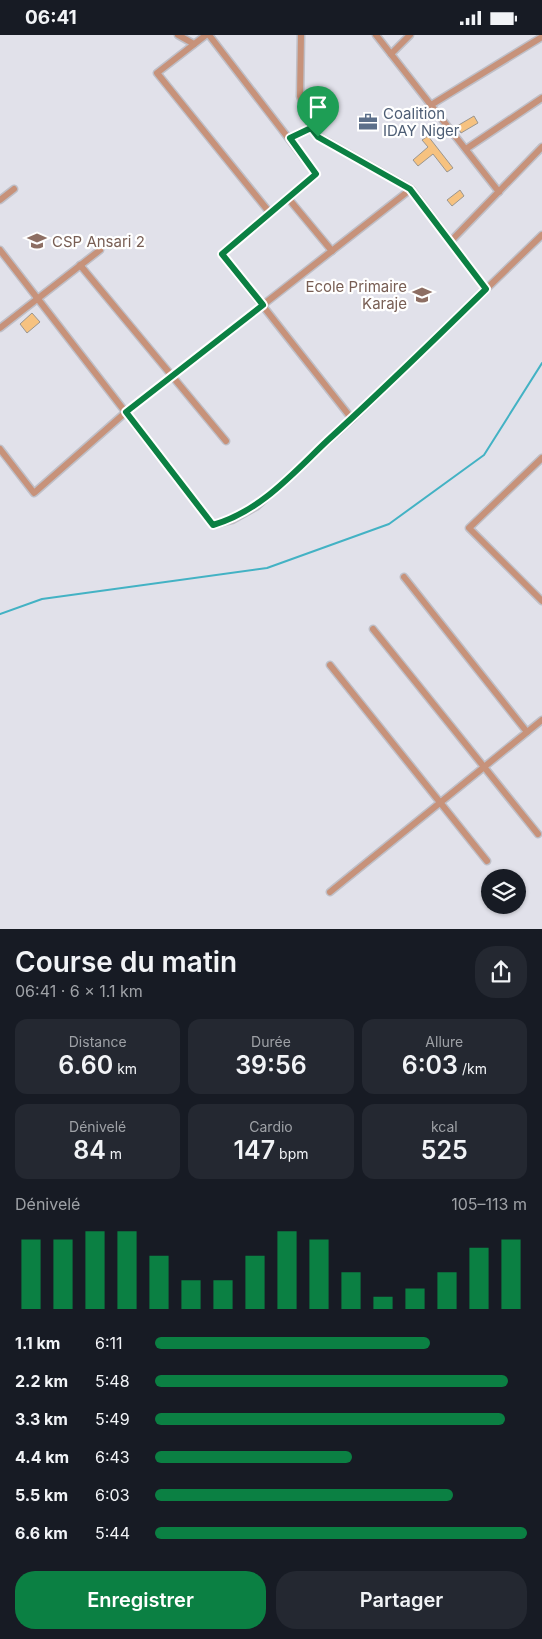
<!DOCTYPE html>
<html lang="fr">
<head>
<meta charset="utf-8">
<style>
  body { margin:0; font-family:Inter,sans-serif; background:#242831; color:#f1f3f6; height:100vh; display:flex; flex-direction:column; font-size:19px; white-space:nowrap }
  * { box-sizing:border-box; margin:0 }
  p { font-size:16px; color:#9ea1a6 }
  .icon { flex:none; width:28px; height:28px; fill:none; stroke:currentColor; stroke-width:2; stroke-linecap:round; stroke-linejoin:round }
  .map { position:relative; height:894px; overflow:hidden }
  .sheet { display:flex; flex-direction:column; background:#171b24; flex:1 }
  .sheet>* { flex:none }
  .tools { position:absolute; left:481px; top:834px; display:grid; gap:10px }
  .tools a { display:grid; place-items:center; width:45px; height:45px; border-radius:50%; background:#171b24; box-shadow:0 1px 4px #0004; font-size:25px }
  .pin { position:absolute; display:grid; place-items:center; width:42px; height:42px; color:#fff; margin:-51px -21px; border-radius:50% 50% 50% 0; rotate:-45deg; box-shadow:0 0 5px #0007 }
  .pin .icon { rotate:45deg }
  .round { display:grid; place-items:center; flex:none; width:52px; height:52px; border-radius:20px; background:#242831 }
  .overview { display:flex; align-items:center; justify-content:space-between; height:85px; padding:0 15px }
  h1 { font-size:28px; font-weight:600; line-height:38px }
  .figures { display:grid; grid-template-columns:repeat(3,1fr); gap:8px; height:85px; padding:5px 15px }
  .figures div { display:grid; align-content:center; border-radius:12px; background:#242831; text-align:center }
  .figures b { font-size:25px; font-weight:600 }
  .figures small { font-size:14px; font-weight:400 }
  .figures p { font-size:14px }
  .chart { height:140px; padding:10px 15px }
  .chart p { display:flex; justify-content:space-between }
  .chart svg { width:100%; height:90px; margin-top:5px; stroke:#0b8043; stroke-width:6 }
  .button { display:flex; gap:10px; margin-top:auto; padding:10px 15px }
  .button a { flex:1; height:58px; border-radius:20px; background:#0b8043; color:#fff; font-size:20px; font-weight:600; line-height:58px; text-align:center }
  .button a+a { background:#242831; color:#f1f3f6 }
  ul { padding:0 15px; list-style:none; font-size:16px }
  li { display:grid; grid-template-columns:80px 60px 1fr; align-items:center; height:38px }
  li i { height:12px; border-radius:6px; background:#0b8043 }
  .status { display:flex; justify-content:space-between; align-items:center; height:35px; padding:0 25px; background:#171b24; direction:ltr }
  .status svg { height:14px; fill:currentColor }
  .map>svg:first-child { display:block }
</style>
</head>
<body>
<div class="status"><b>06:41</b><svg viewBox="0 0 49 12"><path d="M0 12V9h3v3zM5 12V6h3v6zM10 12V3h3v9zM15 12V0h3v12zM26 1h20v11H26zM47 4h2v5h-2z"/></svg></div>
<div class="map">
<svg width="542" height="894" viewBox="0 0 542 894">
  <rect width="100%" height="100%" fill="#e1e1ea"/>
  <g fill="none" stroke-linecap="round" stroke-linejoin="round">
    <!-- stream -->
    <path stroke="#43b2c4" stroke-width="2" d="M 0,579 L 42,564 L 267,533 L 389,489 L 484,420 L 542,328"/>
  </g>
  <!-- building -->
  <g fill="#f6c280" stroke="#9b968f">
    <path d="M 474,81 L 478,88 L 461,98 L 457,91 Z"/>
    <path d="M 428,101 L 453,133 L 447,137 L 433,119 L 418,131 L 413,125 L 428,112 L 422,105 Z"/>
    <path d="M 460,155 L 464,161 L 452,171 L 447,165 Z"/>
    <path d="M 32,278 L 40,287 L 27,298 L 20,289 Z"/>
  </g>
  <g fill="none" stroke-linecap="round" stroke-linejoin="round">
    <!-- street casing -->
    <g stroke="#bfbfc7" stroke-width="9">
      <g id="street">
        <path d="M 178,0 L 194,9"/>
        <path d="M 206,0 L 157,38 L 270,178"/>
        <path d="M 209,0 L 316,139 L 222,219 L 352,384"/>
        <path d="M 301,0 L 300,61 L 311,93"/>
        <path d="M 376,0 L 499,157"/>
        <path d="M 391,19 L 410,0"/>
        <path d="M 431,70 L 542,2"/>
        <path d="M 290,103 L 311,93 L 319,102 L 411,154 L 486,254"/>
        <path d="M 466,114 L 542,63"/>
        <path d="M 288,163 L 332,216"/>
        <path d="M 0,165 L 14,154"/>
        <path d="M 450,207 L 542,112"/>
        <path d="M 0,215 L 213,490 L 232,485 L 257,471 L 352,384 L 542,200"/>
        <path d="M 80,230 L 226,406"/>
        <path d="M 0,293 L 100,215"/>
        <path d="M 0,414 L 34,458 L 126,377 L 411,154"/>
        <path d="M 542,423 L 469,493 L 542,566"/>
        <path d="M 404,542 L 527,697"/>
        <path d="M 373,594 L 538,799"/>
        <path d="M 330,630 L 487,826"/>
        <path d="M 330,857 L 542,685"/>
      </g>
    </g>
    <!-- street -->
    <use href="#street" stroke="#c7927a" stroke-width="6"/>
  </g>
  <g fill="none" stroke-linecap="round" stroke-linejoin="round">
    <!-- route casing -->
    <g stroke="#fff" stroke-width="10">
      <path id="route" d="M 311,93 L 318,102 L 410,154 L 486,254 C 434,305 382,356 328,405 C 293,438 261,476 213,490 L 126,377 L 263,270 L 222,219 L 316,139 L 290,103 Z"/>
    </g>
    <!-- route -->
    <use href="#route" stroke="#0b8043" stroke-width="6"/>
  </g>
  <!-- icons -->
  <defs>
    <g id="office-bare" transform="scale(1.5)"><path d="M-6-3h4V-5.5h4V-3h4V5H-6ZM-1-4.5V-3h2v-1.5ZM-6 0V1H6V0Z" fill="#5c6f8a" stroke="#fff" stroke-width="2.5" paint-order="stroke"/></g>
    <g id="school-bare" transform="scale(1.5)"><path d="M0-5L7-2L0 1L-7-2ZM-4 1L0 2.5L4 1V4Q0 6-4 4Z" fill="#8d6e63" stroke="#fff" stroke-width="2.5" paint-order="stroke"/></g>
  </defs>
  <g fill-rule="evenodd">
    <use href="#office-bare" x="368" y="87"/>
    <use href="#school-bare" x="37" y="206"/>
    <use href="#school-bare" x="422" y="260"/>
  </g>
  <g text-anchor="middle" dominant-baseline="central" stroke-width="4.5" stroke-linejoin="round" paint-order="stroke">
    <!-- service labels -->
    <g font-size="15" fill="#4e5e75" stroke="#fff" text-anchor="start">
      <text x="383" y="78">Coalition<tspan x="383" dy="17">IDAY Niger</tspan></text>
    </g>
    <!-- education labels -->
    <g font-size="15" fill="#785e54" stroke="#fff" text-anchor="start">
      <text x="52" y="206">CSP Ansari 2</text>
      <text x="407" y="251" text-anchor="end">Ecole Primaire<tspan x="407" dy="17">Karaje</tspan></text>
    </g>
  </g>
</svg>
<div class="tools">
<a><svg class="icon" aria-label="layers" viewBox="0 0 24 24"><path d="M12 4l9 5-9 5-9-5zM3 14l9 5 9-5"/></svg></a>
</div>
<div class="pin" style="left:318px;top:102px;background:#1e9e55"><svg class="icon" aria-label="arrive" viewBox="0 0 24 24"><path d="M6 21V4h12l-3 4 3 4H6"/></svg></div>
</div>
<section class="sheet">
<div class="overview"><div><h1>Course du matin</h1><p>06:41 · 6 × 1.1 km</p></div><a class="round"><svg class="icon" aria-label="share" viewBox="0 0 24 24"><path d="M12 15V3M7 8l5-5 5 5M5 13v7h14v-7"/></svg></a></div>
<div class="figures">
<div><p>Distance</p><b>6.60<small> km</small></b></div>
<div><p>Durée</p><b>39:56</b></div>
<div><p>Allure</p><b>6:03<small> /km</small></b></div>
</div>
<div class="figures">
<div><p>Dénivelé</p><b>84<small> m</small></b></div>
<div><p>Cardio</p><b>147<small> bpm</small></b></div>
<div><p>kcal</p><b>525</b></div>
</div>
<div class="chart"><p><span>Dénivelé</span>105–113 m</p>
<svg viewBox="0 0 160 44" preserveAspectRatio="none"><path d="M5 44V10M15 44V10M25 44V6M35 44V6M45 44V18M55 44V30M65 44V30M75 44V18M85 44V6M95 44V10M105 44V26M115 44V38M125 44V34M135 44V26M145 44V14M155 44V10"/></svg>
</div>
<ul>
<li><b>1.1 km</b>6:11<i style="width:74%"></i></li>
<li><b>2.2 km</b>5:48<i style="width:95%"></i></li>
<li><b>3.3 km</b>5:49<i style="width:94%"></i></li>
<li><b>4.4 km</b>6:43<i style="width:53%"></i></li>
<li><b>5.5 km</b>6:03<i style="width:80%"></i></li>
<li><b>6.6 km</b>5:44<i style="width:100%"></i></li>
</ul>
<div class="button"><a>Enregistrer</a><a>Partager</a></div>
</section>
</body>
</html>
